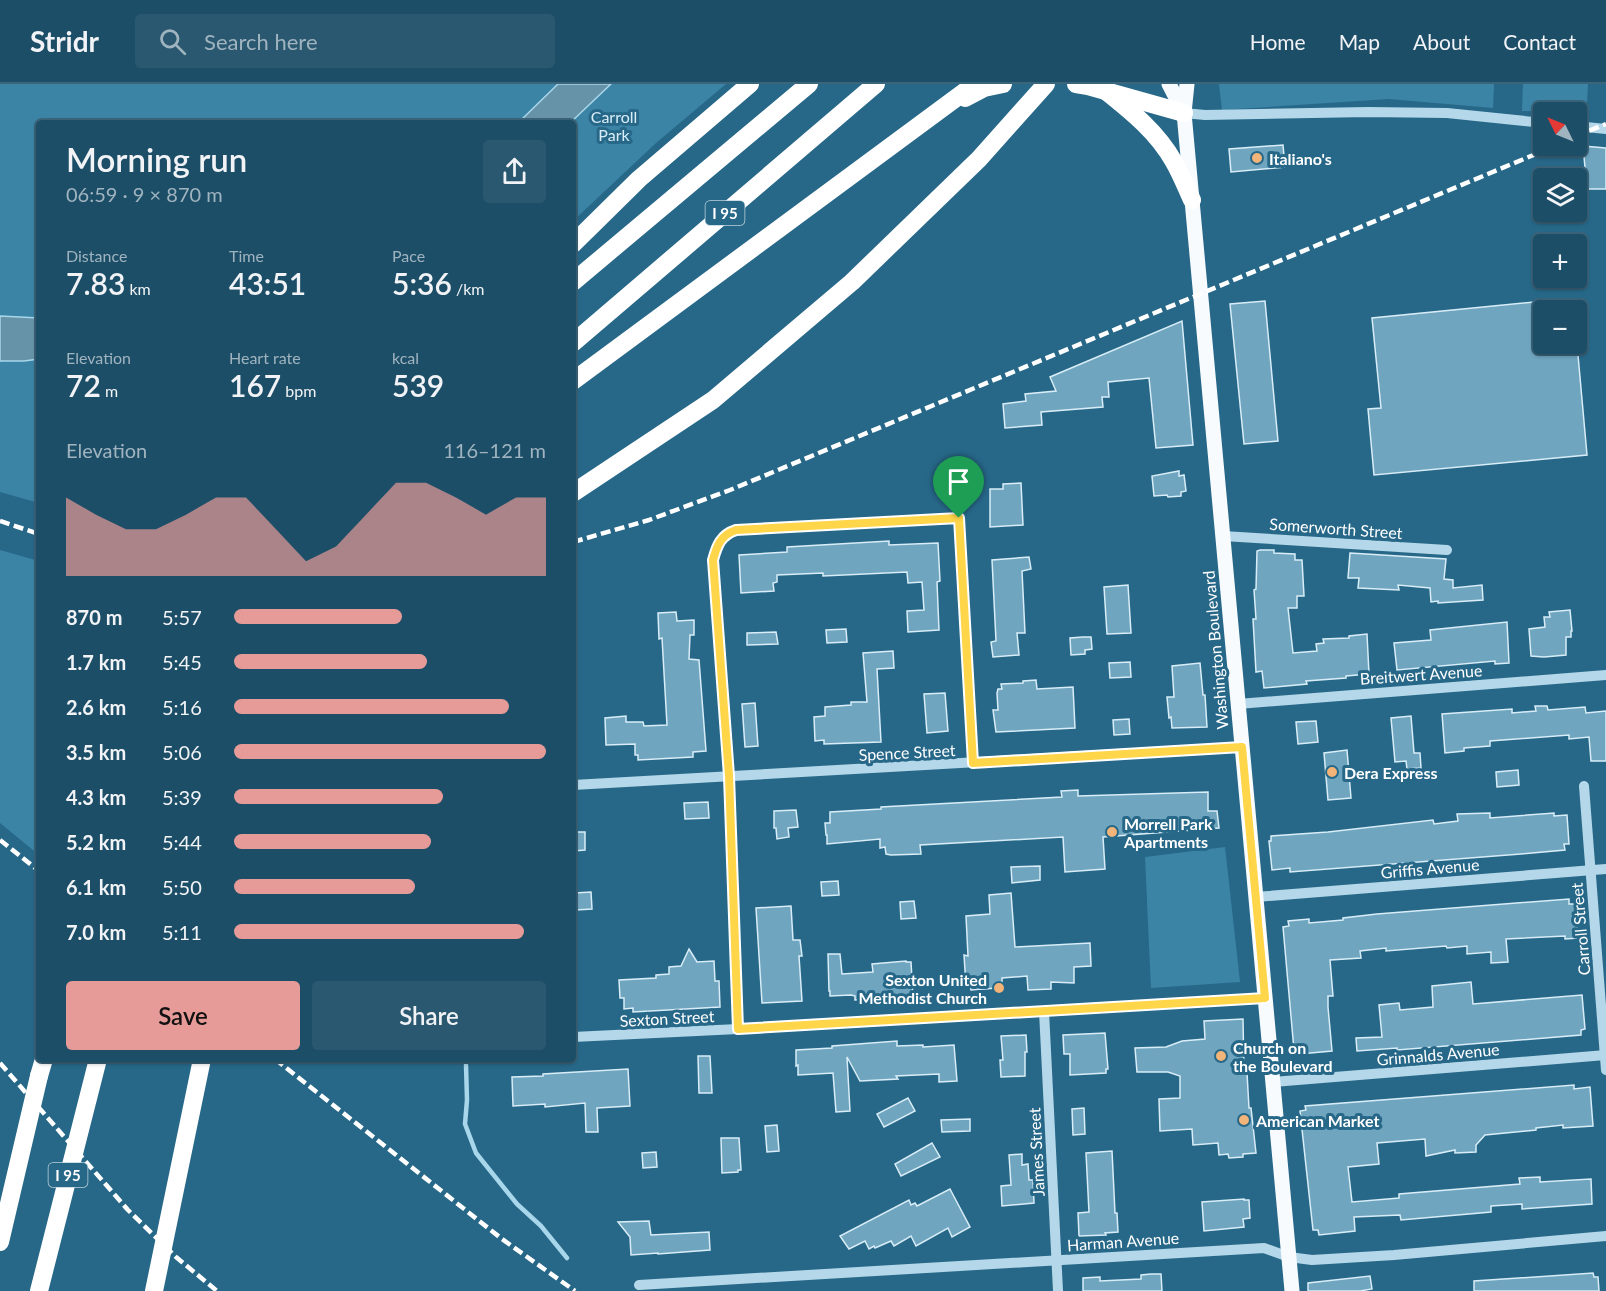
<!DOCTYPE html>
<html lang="en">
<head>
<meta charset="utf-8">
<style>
  body { margin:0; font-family:Lato,sans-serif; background:#2a5870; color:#f1f3f6; height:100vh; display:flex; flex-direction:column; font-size:22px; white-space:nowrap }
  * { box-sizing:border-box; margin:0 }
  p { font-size:20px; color:#a0b4c0 }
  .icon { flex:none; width:33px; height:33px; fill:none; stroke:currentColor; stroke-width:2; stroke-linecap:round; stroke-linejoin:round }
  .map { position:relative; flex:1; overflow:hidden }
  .sheet { position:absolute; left:36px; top:36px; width:540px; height:942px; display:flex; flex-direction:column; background:#1d4e67; border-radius:6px; box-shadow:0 2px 4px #0004,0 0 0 2px #3b657b }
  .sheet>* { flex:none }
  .needle { width:39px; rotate:313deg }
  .fabs { position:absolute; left:1533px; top:18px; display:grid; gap:12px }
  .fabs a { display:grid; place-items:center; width:54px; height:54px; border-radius:6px; background:#1d4e67; box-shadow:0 2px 4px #0004,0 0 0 2px #3b657b; font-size:30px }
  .pin { position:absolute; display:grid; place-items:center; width:51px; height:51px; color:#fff; margin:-62px -26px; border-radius:50% 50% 50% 0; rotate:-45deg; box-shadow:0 0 6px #0007 }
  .pin .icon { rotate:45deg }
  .round { display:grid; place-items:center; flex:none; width:63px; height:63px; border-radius:6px; background:#2a5870 }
  .overview { display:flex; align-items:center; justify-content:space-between; height:102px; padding:0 30px }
  h1 { font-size:33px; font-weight:600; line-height:45px }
  .stats { display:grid; grid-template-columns:repeat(3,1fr); gap:9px; height:102px; padding:6px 30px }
  .stats div { display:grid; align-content:center }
  .stats b { font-size:30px; font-weight:600 }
  .stats small { font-size:16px; font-weight:400 }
  .stats p { font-size:16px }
  .chart { height:168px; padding:12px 30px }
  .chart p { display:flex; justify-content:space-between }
  .chart svg { width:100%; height:108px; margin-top:6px; fill:#e69b98; opacity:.7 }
  .action { display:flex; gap:12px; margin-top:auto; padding:12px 30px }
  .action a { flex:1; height:69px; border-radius:6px; background:#e69b98; color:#111; font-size:24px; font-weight:600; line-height:69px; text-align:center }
  .action a+a { background:#2a5870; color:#f1f3f6 }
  ul { padding:0 30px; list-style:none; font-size:20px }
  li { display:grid; grid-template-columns:96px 72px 1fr; align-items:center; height:45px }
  li i { height:15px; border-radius:8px; background:#e69b98 }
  header { display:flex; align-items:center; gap:36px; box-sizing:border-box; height:84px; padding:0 30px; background:#1d4e67; border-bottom:2px solid #3b657b }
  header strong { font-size:28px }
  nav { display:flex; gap:33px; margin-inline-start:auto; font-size:21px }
  .search { width:420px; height:54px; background:#2a5870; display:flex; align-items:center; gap:15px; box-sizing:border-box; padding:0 21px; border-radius:6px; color:#a0b4c0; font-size:22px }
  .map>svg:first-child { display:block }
</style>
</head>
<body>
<header>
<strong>Stridr</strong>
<div class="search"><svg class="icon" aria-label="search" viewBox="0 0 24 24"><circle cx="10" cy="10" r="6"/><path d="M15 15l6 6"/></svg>Search here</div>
<nav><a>Home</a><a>Map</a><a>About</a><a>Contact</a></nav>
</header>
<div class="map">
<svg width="1606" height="1207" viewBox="0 0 1606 1207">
  <rect width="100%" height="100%" fill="#276889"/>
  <!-- green -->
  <g fill="#3b84a6">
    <path d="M 0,0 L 726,0 L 656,59 L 573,137 L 573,39 L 39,39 L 39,419 L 0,408 Z"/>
    <path d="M 1219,0 L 1494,0 L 1493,24 L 1389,15 L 1222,26 Z"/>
    <path d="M 1523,0 L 1588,0 L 1587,18 L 1556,28 L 1522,27 Z"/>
    <path d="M 0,466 L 39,477 L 39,771 L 0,739 Z"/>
    <path d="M 1225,763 L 1240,898 L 1151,904 L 1145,773 Z"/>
  </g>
  <!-- water -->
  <g fill="#6793a9" stroke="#a8d6ea" stroke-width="1.5">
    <path d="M 558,0 L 611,0 L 570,39 L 518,39 Z"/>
    <path d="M 0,232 L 39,234 L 39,275 L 24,277 L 0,277 Z"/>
  </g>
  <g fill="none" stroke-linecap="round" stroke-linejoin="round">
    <!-- stream -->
    <path stroke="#a8d6ea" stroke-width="4.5" d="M 466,981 L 467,1016 L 465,1040 L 476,1069 L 517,1120 L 541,1142 L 567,1174"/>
  </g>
  <!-- building -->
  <g fill="#6fa5bf" stroke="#d8edf7" stroke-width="1.5">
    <path d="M 1283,61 L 1285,83 L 1231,88 L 1229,65 Z"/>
    <path d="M 1583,62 L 1606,64 L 1606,105 L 1587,105 Z"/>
    <path d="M 1265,217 L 1278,357 L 1244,360 L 1230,220 Z"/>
    <path d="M 1544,217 L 1544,260 L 1577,260 L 1587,371 L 1374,391 L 1368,325 L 1381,324 L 1372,234 Z"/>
    <path d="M 1182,237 L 1193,361 L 1156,364 L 1149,294 L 1108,298 L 1109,313 L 1102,313 L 1103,323 L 1041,328 L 1042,341 L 1005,344 L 1003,320 L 1026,317 L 1025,310 L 1056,307 L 1050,293 Z"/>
    <path d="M 1179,387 L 1179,392 L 1184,391 L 1186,407 L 1181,408 L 1181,412 L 1168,413 L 1167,411 L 1154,412 L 1152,392 Z"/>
    <path d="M 1021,399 L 1023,441 L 990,443 L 990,405 L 1003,405 L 1003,400 Z"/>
    <path d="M 889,457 L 889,461 L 938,459 L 940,497 L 937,498 L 939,546 L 908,548 L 907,527 L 924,526 L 922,498 L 908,499 L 907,488 L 823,492 L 823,489 L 777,491 L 777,498 L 773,499 L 774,507 L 741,509 L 739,471 L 787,468 L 787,463 Z"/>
    <path d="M 1260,466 L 1274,466 L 1274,469 L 1295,470 L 1295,476 L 1302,476 L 1304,512 L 1297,512 L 1297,524 L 1288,524 L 1293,569 L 1317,567 L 1316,560 L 1324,559 L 1323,555 L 1349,554 L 1349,552 L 1367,550 L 1369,590 L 1346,592 L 1346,594 L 1306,597 L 1307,600 L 1264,604 L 1262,587 L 1256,588 L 1253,535 L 1256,535 L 1254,506 L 1256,505 L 1257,467 Z"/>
    <path d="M 1350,469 L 1446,475 L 1444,495 L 1453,496 L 1453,504 L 1482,501 L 1483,516 L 1438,519 L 1438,517 L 1431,518 L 1430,504 L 1398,501 L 1399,506 L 1358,504 L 1359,494 L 1348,494 Z"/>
    <path d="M 1029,473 L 1031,485 L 1022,487 L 1025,549 L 1017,549 L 1019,571 L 993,573 L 991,558 L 996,557 L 992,476 Z"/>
    <path d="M 1128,501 L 1131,549 L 1107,550 L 1104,503 Z"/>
    <path d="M 1570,526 L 1572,547 L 1571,547 L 1571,553 L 1566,553 L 1566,571 L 1544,573 L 1531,572 L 1529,545 L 1545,543 L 1544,533 L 1550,533 L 1549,528 Z"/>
    <path d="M 676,528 L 677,537 L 694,536 L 694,551 L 690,551 L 689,575 L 699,576 L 706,667 L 693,668 L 693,673 L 638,676 L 638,671 L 635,671 L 635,660 L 606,661 L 605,634 L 626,632 L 626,638 L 643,638 L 644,642 L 667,641 L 662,554 L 659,555 L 658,529 Z"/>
    <path d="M 1507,538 L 1509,579 L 1495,580 L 1495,577 L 1397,586 L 1394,559 L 1431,556 L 1430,546 Z"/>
    <path d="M 846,545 L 847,558 L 827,559 L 826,546 Z"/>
    <path d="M 776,548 L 778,560 L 747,561 L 747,549 Z"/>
    <path d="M 1083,553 L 1091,553 L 1092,565 L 1085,566 L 1085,570 L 1071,571 L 1070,554 Z"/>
    <path d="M 893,567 L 894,584 L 877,585 L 881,658 L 824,660 L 824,656 L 815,657 L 814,633 L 825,632 L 825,623 L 851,621 L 851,618 L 867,618 L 863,569 Z"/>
    <path d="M 1130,578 L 1131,593 L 1110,594 L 1109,579 Z"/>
    <path d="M 1200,579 L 1203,611 L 1205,611 L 1207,643 L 1172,644 L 1171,633 L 1169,634 L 1167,613 L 1174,613 L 1172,582 Z"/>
    <path d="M 1036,596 L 1037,605 L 1073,603 L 1075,644 L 996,648 L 993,626 L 998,626 L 997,609 L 998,605 L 1002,605 L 1001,600 L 1023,599 L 1023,597 Z"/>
    <path d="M 945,609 L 948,647 L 927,649 L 924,610 Z"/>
    <path d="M 755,619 L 758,662 L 745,663 L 742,620 Z"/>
    <path d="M 1535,622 L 1547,622 L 1548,626 L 1585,623 L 1586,629 L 1606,627 L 1606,677 L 1591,677 L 1589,653 L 1569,655 L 1569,651 L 1490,657 L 1490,662 L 1464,664 L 1464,667 L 1445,669 L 1442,630 L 1512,625 L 1512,629 L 1536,627 Z"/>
    <path d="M 1411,632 L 1414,669 L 1420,669 L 1421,684 L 1407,685 L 1406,677 L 1395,678 L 1391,634 Z"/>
    <path d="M 1129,635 L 1130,650 L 1114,651 L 1113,636 Z"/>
    <path d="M 1316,637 L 1318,658 L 1298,660 L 1296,638 Z"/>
    <path d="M 1347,666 L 1351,714 L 1328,716 L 1324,669 Z"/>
    <path d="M 1518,686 L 1519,701 L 1497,703 L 1496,688 Z"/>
    <path d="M 1078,706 L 1078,712 L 1208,708 L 1208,727 L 1217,727 L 1219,744 L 1103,753 L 1105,785 L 1065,788 L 1063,753 L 920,761 L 921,770 L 891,771 L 886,770 L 885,763 L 880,764 L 880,755 L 827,760 L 827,751 L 826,751 L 825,739 L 830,739 L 830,728 L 881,725 L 881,723 L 1062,713 L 1061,707 Z"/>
    <path d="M 708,718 L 709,734 L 685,735 L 684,719 Z"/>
    <path d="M 796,726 L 798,743 L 788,744 L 789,753 L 777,755 L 776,744 L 774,744 L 774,727 Z"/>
    <path d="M 1490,729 L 1490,734 L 1554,729 L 1554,732 L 1567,731 L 1569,760 L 1564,760 L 1565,766 L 1521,770 L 1290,788 L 1290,784 L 1272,786 L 1269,757 L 1271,757 L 1271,752 L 1328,748 L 1433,736 L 1434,740 L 1458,737 L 1457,730 Z"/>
    <path d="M 573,748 L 585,748 L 585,766 L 573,767 Z"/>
    <path d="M 1040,782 L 1040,796 L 1012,799 L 1011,783 Z"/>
    <path d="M 838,797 L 839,811 L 822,812 L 821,798 Z"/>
    <path d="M 591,808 L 592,825 L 576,826 L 575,809 Z"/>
    <path d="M 1011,809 L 1015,863 L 1090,859 L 1091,882 L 1074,883 L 1074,899 L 1051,898 L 1051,905 L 1028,906 L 1027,892 L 1002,894 L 1002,899 L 997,899 L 997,904 L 971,906 L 970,901 L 966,902 L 964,871 L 968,872 L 966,832 L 990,830 L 989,811 Z"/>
    <path d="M 1569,815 L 1569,820 L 1575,820 L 1578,854 L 1565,855 L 1565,852 L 1506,855 L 1508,878 L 1491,879 L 1491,868 L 1467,870 L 1467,862 L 1447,864 L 1446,862 L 1386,867 L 1386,864 L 1360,867 L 1361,874 L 1330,876 L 1333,912 L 1328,912 L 1328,923 L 1332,967 L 1300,970 L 1299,965 L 1294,966 L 1283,843 L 1289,842 L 1288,837 L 1309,835 L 1309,839 L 1343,836 L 1343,834 L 1377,830 Z"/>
    <path d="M 914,817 L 916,834 L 901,835 L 900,818 Z"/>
    <path d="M 791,822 L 793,856 L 800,856 L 802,872 L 799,872 L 802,917 L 762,919 L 756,824 Z"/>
    <path d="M 689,865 L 697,878 L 714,877 L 715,897 L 719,897 L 720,923 L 633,928 L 633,924 L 624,925 L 624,914 L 620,914 L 619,896 L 656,894 L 656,891 L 669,890 L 669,883 L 681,882 Z"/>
    <path d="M 828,870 L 840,870 L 842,890 L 873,888 L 872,880 L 906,877 L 906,878 L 911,878 L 913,913 L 855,916 L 855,912 L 851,911 L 830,912 L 830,907 L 829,907 Z"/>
    <path d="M 1471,898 L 1473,920 L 1582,911 L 1585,945 L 1581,946 L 1581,951 L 1397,966 L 1397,964 L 1357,967 L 1356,954 L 1382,953 L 1379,921 L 1399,919 L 1400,926 L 1433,923 L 1432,902 Z"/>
    <path d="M 1243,935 L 1244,989 L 1247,989 L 1249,1024 L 1251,1024 L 1256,1069 L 1243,1070 L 1243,1073 L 1229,1074 L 1228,1070 L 1219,1071 L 1218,1059 L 1193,1061 L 1192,1045 L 1160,1047 L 1159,1015 L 1180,1014 L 1180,992 L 1168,988 L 1137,988 L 1135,964 L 1166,963 L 1182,957 L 1205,955 L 1204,937 Z"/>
    <path d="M 1105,949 L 1108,985 L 1106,985 L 1106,989 L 1070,991 L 1070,970 L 1064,970 L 1063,951 Z"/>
    <path d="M 1026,951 L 1027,968 L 1025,968 L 1025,992 L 1001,993 L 1000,976 L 1003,976 L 1001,952 Z"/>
    <path d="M 897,957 L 897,962 L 923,961 L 923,963 L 954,961 L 957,997 L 939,998 L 939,990 L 896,992 L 898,995 L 860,997 L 847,973 L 850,1027 L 836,1028 L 833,989 L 798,991 L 798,981 L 796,982 L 796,966 L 832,964 L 832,962 Z"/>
    <path d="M 698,972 L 710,972 L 712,1009 L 699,1009 Z"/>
    <path d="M 628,985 L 630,1022 L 597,1024 L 598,1048 L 586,1048 L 585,1019 L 545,1023 L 545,1020 L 513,1022 L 512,993 L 543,992 L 543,990 Z"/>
    <path d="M 1574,1001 L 1574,1005 L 1590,1003 L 1593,1042 L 1563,1044 L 1563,1041 L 1536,1044 L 1536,1046 L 1485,1051 L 1476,1061 L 1476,1068 L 1455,1069 L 1455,1066 L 1426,1072 L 1425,1055 L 1377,1059 L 1379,1080 L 1348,1083 L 1352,1118 L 1399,1114 L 1399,1110 L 1520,1100 L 1519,1094 L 1540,1093 L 1540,1098 L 1591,1095 L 1592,1120 L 1522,1125 L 1522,1120 L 1491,1122 L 1491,1128 L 1401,1136 L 1400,1131 L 1354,1133 L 1355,1147 L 1319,1151 L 1318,1146 L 1313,1146 L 1300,1027 L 1306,1026 L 1305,1022 Z"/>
    <path d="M 908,1014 L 915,1027 L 884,1043 L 877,1030 Z"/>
    <path d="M 1084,1024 L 1085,1050 L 1073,1051 L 1072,1025 Z"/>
    <path d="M 970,1035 L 970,1047 L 942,1048 L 941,1036 Z"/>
    <path d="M 777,1041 L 779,1067 L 767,1068 L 765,1042 Z"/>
    <path d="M 721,1054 L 739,1054 L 741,1086 L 738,1086 L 738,1088 L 722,1089 Z"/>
    <path d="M 932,1059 L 940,1073 L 901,1092 L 895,1080 Z"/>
    <path d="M 1112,1067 L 1115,1129 L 1117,1129 L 1118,1148 L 1105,1149 L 1106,1151 L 1079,1152 L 1078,1129 L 1089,1128 L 1086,1069 Z"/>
    <path d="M 656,1068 L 657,1083 L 643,1084 L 642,1069 Z"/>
    <path d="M 1022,1070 L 1022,1081 L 1028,1080 L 1029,1096 L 1033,1096 L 1034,1119 L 1002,1122 L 1001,1102 L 1011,1101 L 1009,1071 Z"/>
    <path d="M 950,1105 L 970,1143 L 952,1153 L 948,1144 L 916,1162 L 911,1152 L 894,1162 L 891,1157 L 875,1164 L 874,1162 L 869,1165 L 865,1157 L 849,1165 L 840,1152 L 909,1116 L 911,1121 L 915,1119 L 917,1122 Z"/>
    <path d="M 1244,1115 L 1244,1116 L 1249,1116 L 1250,1134 L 1243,1135 L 1244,1143 L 1204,1147 L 1202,1118 Z"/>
    <path d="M 649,1137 L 651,1151 L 709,1148 L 710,1166 L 658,1170 L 658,1169 L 631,1171 L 630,1153 L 618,1138 Z"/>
    <path d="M 1593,1189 L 1594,1193 L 1598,1193 L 1599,1207 L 1474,1207 L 1474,1197 Z"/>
    <path d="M 1151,1190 L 1161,1190 L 1162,1207 L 1083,1207 L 1083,1194 L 1100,1193 L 1100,1197 L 1141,1195 L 1141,1191 Z"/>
    <path d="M 1370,1192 L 1372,1205 L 1360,1207 L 1308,1207 L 1308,1199 Z"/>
  </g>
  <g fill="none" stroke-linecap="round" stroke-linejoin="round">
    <!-- minor -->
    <g stroke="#b4d8e9" stroke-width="10">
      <path d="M 1184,29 L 1205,31 L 1368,28 L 1447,29 L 1544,39"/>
      <path d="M 1576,42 L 1606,45"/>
      <path d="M 1223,452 L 1447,466"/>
      <path d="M 1238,620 L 1606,591"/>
      <path d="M 573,701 L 1242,663"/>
      <path d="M 1584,702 L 1606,986"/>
      <path d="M 1256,813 L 1606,785"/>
      <path d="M 1044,927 L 1058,1207"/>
      <path d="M 738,945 L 729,692 L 713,476 C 717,461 721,451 736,446 L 959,434 L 973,679"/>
      <path d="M 573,953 L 738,945 L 1265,914"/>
      <path d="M 1273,998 L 1606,971"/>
      <path d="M 639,1201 L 1264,1164 L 1289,1173 L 1312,1176 L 1394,1171 L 1606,1152"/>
    </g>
    <!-- major -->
    <g stroke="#f7fbfe" stroke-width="15">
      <path d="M 1169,0 L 1184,29"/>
      <path d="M 1187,0 L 1184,29 L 1292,1207"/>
    </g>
    <!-- highway -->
    <g stroke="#fff" stroke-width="18">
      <path d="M 1076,0 L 1088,2 L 1184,29"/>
      <path d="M 1107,8 C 1132,28 1158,49 1174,78 C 1181,90 1186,103 1192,116"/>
      <path d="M 965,14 L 984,4 L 1003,0"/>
      <path d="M 573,160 L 639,95 L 750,0"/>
      <path d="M 573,198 L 809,0"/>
      <path d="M 573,259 L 876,0"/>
      <path d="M 573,297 L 975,0"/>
      <path d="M 573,409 L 713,316 L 852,198 L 979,75 L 1046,0"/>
      <path d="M 39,992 L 44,975"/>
    </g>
    <!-- rail -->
    <g stroke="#fff" stroke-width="4.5" stroke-dasharray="10 4.5" stroke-linecap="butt">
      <path d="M 1576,52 L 1606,40"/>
      <path d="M 0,437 L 39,450"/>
      <path d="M 573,458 L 649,436 L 730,406 L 1555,62"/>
      <path d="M 0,756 L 39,787"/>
      <path d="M 275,975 L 502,1155 L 575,1207"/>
      <path d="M 0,979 L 128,1126 L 176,1173 L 217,1207"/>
    </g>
    <!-- highway-bridge -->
    <g stroke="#fff" stroke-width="18">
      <path d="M 0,1158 L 39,992"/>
      <path d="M 39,1207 L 98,975"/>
      <path d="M 154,1207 L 202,975"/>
    </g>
  </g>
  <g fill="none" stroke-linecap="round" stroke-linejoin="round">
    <!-- route casing -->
    <g stroke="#fff" stroke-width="12">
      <path id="route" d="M 959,434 L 973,679 L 1242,663 L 1265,914 L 738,945 L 729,692 L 713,476 C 717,461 721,451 736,446 Z"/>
    </g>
    <!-- route -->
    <use href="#route" stroke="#ffd54a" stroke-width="8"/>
  </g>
  <!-- markers -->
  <g fill="#f2b479" stroke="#276889" stroke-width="2">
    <circle cx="1257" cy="74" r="6"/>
    <circle cx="1332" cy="688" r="6"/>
    <circle cx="1112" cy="748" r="6"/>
    <circle cx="999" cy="904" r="6"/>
    <circle cx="1221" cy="972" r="6"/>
    <circle cx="1244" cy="1036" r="6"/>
  </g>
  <g text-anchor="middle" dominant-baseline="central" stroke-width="6" stroke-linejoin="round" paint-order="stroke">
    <!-- shield labels -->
    <g fill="#276889" stroke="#bed2dc" stroke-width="1.5">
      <rect x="705.5" y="117" width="39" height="24" rx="4.5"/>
      <rect x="48.5" y="1079" width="39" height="24" rx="4.5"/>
    </g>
    <g font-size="15" font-weight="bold" fill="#fff">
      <text x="725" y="129">I 95</text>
      <text x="68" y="1091">I 95</text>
    </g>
    <!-- park labels -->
    <g font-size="16" fill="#d8edf7" stroke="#276889">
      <text x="614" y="32">Carroll<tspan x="614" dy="18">Park</tspan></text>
    </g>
    <!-- poi labels -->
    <g font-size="16" font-weight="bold" fill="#fff" stroke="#276889" text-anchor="start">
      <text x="1269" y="74">Italiano's</text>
      <text x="1344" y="688">Dera Express</text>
      <text x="1124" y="739">Morrell Park<tspan x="1124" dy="18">Apartments</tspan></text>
      <text x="987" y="895" text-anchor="end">Sexton United<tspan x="987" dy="18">Methodist Church</tspan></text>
      <text x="1233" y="963">Church on<tspan x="1233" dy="18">the Boulevard</tspan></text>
      <text x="1256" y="1036">American Market</text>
    </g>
    <!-- street labels -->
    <g font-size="16" fill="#fff" stroke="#276889">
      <text transform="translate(1336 444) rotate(4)">Somerworth Street</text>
      <text transform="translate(1215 566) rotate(-95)">Washington Boulevard</text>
      <text transform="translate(1421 590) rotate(-4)">Breitwert Avenue</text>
      <text transform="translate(907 668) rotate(-3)">Spence Street</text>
      <text transform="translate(1430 784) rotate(-5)">Griffis Avenue</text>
      <text transform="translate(1580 845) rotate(-95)">Carroll Street</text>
      <text transform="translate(667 934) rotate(-3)">Sexton Street</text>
      <text transform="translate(1438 970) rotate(-5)">Grinnalds Avenue</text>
      <text transform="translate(1036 1068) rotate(-93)">James Street</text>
      <text transform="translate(1123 1157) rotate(-4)">Harman Avenue</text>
    </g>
  </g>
</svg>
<div class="fabs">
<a><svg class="needle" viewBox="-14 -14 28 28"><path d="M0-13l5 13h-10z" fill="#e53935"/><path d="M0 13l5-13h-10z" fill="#a0b4c0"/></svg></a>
<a><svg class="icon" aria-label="layers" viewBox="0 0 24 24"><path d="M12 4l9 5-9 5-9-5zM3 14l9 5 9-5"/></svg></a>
<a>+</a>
<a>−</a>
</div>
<div class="pin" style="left:959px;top:434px;background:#1e9e55"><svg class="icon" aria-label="arrive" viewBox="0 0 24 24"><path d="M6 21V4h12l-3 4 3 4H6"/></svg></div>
<section class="sheet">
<div class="overview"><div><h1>Morning run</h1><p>06:59 · 9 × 870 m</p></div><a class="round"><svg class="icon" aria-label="share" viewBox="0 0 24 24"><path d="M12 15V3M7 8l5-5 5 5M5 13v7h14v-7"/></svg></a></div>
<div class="stats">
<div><p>Distance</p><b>7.83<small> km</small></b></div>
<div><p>Time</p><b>43:51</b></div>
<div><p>Pace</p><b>5:36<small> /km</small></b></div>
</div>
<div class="stats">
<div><p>Elevation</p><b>72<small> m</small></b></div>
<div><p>Heart rate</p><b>167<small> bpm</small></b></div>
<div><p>kcal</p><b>539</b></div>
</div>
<div class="chart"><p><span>Elevation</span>116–121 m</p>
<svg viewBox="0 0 160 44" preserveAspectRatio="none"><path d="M0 44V12L10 19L20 25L30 25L40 19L50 12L60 12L70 25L80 38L90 32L100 19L110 6L120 6L130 12L140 19L150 12L160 12V44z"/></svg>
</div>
<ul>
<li><b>870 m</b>5:57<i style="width:54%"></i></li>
<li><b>1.7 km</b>5:45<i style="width:62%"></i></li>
<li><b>2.6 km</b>5:16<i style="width:88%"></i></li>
<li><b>3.5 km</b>5:06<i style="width:100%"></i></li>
<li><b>4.3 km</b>5:39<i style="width:67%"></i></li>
<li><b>5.2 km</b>5:44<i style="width:63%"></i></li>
<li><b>6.1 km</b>5:50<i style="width:58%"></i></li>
<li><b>7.0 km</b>5:11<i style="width:93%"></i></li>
</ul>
<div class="action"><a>Save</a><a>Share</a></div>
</section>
</div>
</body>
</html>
